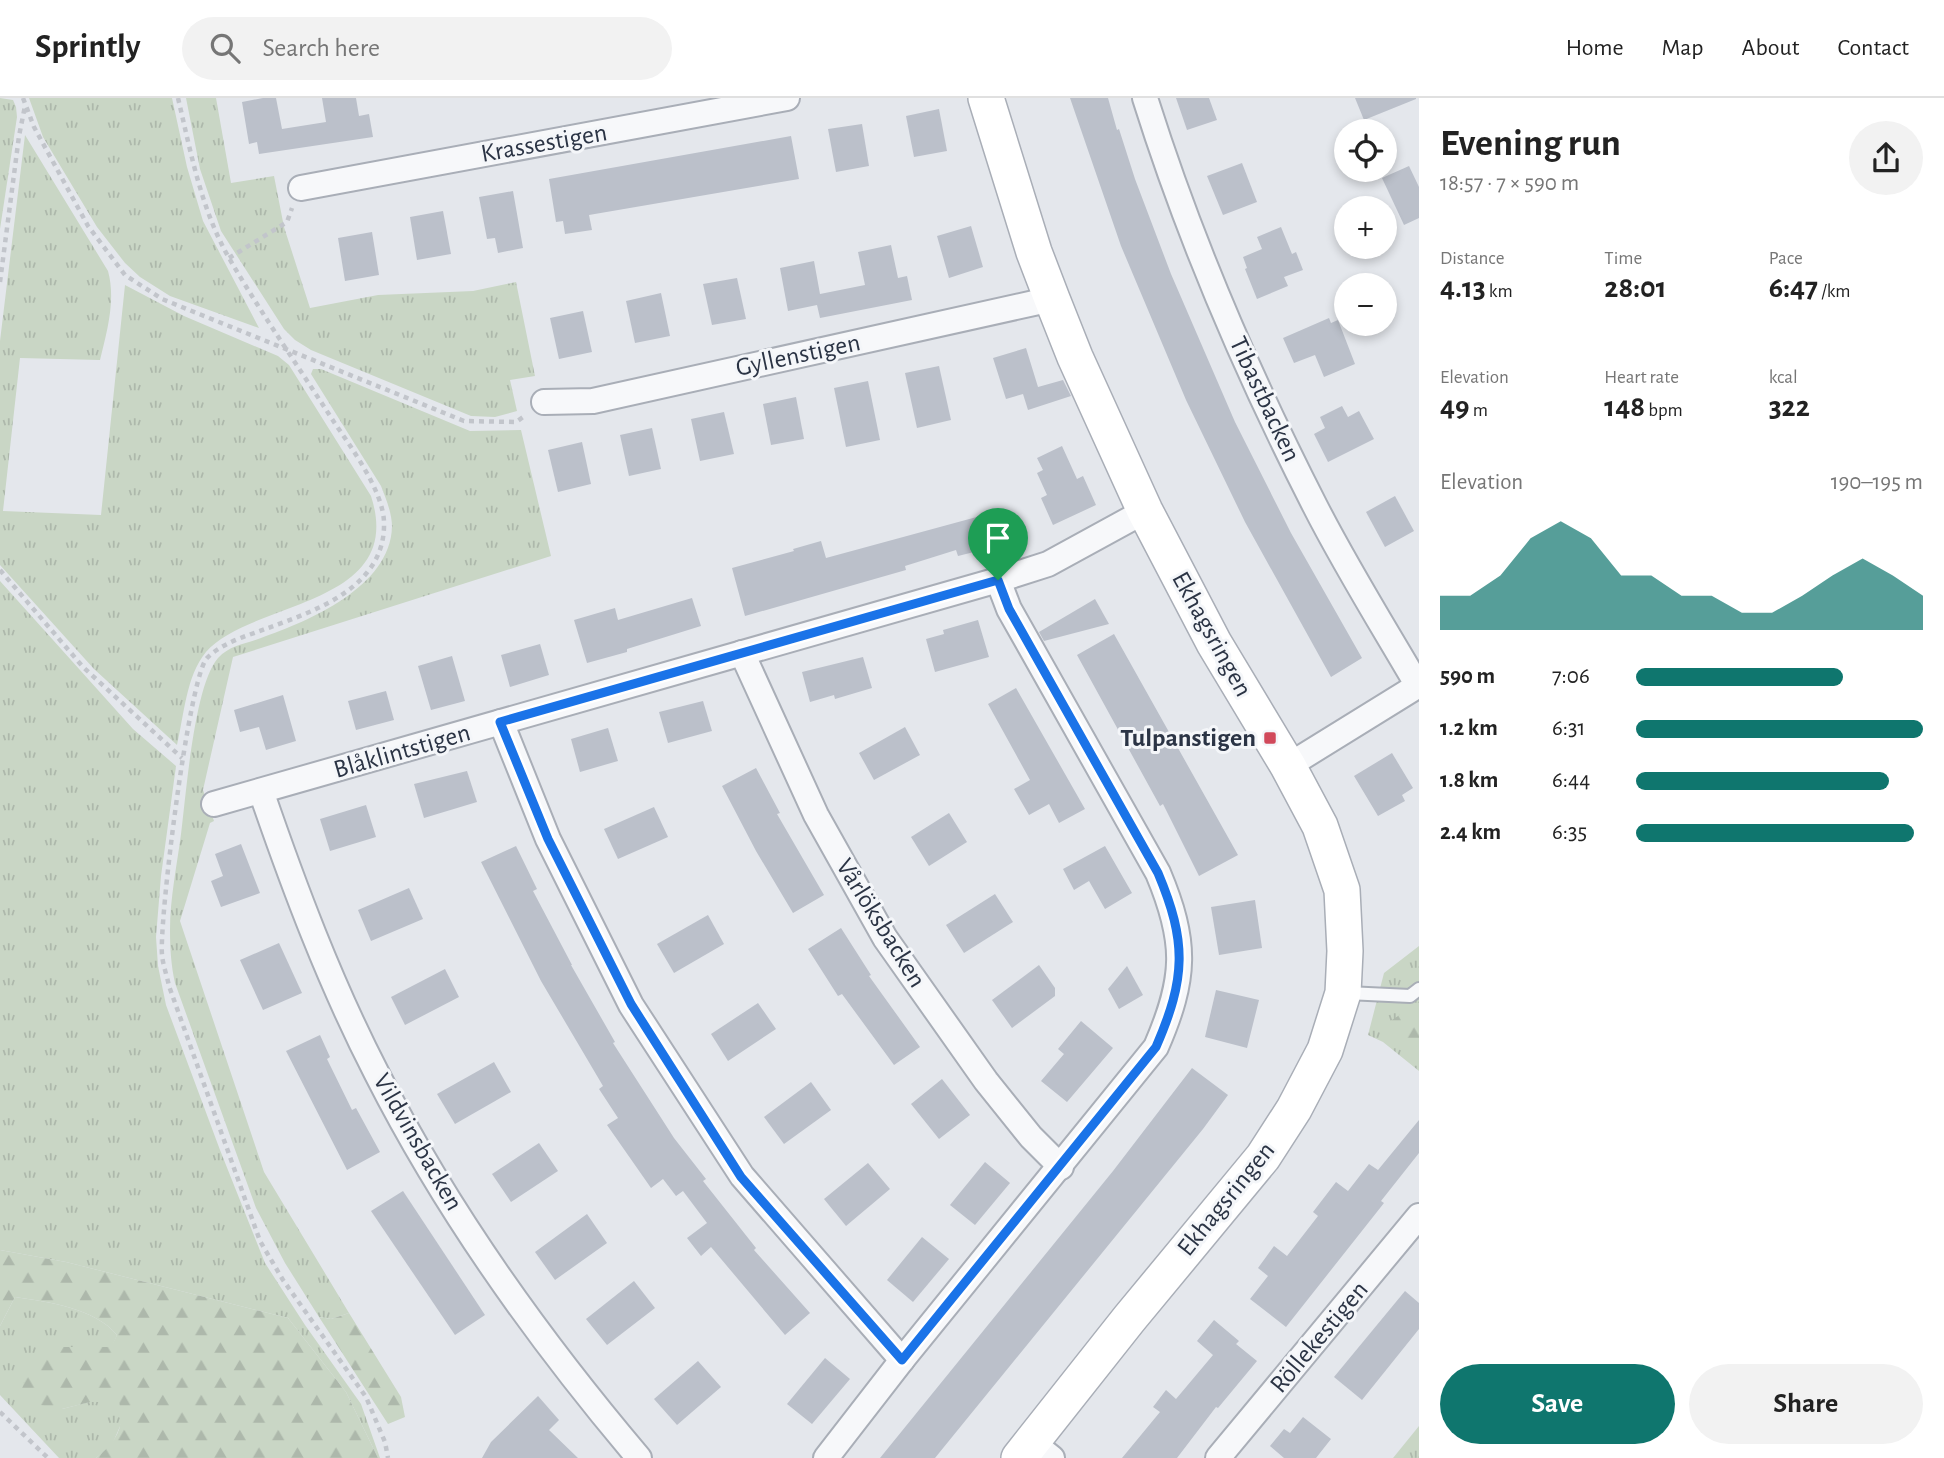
<!DOCTYPE html>
<html lang="en">
<head>
<meta charset="utf-8">
<style>
  body { margin:0; font-family:"Alegreya Sans",sans-serif; background:#f2f2f2; color:#222; height:100vh; display:flex; flex-direction:column; font-size:26px; white-space:nowrap }
  * { box-sizing:border-box; margin:0 }
  p { font-size:23px; color:#767676 }
  .icon { flex:none; width:38px; height:38px; fill:none; stroke:currentColor; stroke-width:2; stroke-linecap:round; stroke-linejoin:round }
  .map { position:relative; flex:1; overflow:hidden }
  .panel { display:flex; flex-direction:column; background:#fff; width:525px }
  .panel>* { flex:none }
  .fabs { position:absolute; left:1334px; top:21px; display:grid; gap:14px }
  .fabs a { display:grid; place-items:center; width:63px; height:63px; border-radius:50%; background:#fff; box-shadow:0 4px 10px #0003; font-size:35px }
  .pin { position:absolute; display:grid; place-items:center; width:60px; height:60px; color:#fff; margin:-72px -30px; border-radius:50% 50% 50% 0; rotate:-45deg; box-shadow:0 0 7px #0007 }
  .pin .icon { rotate:45deg }
  .round { display:grid; place-items:center; flex:none; width:74px; height:74px; border-radius:37px; background:#f2f2f2 }
  .summary { display:flex; align-items:center; justify-content:space-between; height:119px; padding:0 21px }
  h1 { font-size:38px; font-weight:700; line-height:52px }
  .metrics { display:grid; grid-template-columns:repeat(3,1fr); gap:10px; height:119px; padding:7px 21px }
  .metrics div { display:grid; align-content:center }
  .metrics b { font-size:30px; font-weight:700 }
  .metrics small { font-size:19px; font-weight:400 }
  .metrics p { font-size:19px }
  .chart { height:196px; padding:14px 21px }
  .chart p { display:flex; justify-content:space-between }
  .chart svg { width:100%; height:126px; margin-top:7px; fill:#0f766e; opacity:.7 }
  .action { display:flex; gap:14px; margin-top:auto; padding:14px 21px }
  .action a { flex:1; height:80px; border-radius:42px; background:#0f766e; color:#fff; font-size:28px; font-weight:700; line-height:80px; text-align:center }
  .action a+a { background:#f2f2f2; color:#222 }
  ul { padding:0 21px; list-style:none; font-size:23px }
  li { display:grid; grid-template-columns:112px 84px 1fr; align-items:center; height:52px }
  li i { height:18px; border-radius:9px; background:#0f766e }
  header { display:flex; align-items:center; gap:42px; box-sizing:border-box; height:98px; padding:0 35px; background:#fff; border-bottom:2px solid #e0e0e0 }
  header strong { font-size:33px }
  nav { display:flex; gap:38px; margin-inline-start:auto; font-size:24px }
  .search { width:490px; height:63px; background:#f2f2f2; display:flex; align-items:center; gap:18px; box-sizing:border-box; padding:0 24px; border-radius:38px; color:#767676; font-size:26px }
  main { display:flex; flex:1; min-height:0 }
  .map>svg:first-child { display:block }
</style>
</head>
<body>
<header>
<strong>Sprintly</strong>
<div class="search"><svg class="icon" aria-label="search" viewBox="0 0 24 24"><circle cx="10" cy="10" r="6"/><path d="M15 15l6 6"/></svg>Search here</div>
<nav><a>Home</a><a>Map</a><a>About</a><a>Contact</a></nav>
</header>
<main>
<div class="map">
<svg width="1419" height="1360" viewBox="0 0 1419 1360">
  <defs>
    <pattern id="grass-tufts" width="24" height="20" patternUnits="userSpaceOnUse" patternTransform="scale(1.75)"><rect width="24" height="20" fill="#c9d6c5"/><path d="M3 7l-1-3M5 7V3M7 7l1-3M15 17l-1-3M17 17v-4M19 17l1-3" fill="none" stroke="#adb8ab"/></pattern>
    <pattern id="forest-firs" width="22" height="20" patternUnits="userSpaceOnUse" patternTransform="scale(1.75)"><rect width="22" height="20" fill="#c9d6c5"/><path d="M5 1l3.5 6h-7zM16 11l3.5 6h-7z" fill="#adb8ab"/></pattern>
  </defs>
  <rect width="100%" height="100%" fill="#e4e7ec"/>
  <!-- grass -->
  <g fill="url(#grass-tufts)">
    <path d="M 0,0 L 13,2 L 16,9 L 17,19 L 0,131 Z"/>
    <path d="M 29,0 L 172,0 L 187,69 L 203,123 L 259,230 L 170,198 L 140,179 L 125,165 L 97,129 L 43,39 Z"/>
    <path d="M 186,0 L 216,0 L 231,85 L 274,78 L 284,129 L 310,210 L 378,197 L 473,193 L 516,184 L 535,278 L 510,282 L 517,313 L 495,319 L 471,318 L 311,252 L 295,242 L 284,231 L 221,133 L 200,71 Z"/>
    <path d="M 25,37 L 108,173 C 116,202 107,233 100,262 L 20,260 L 3,413 L 101,417 L 125,187 L 184,218 L 278,258 L 289,267 L 371,398 C 407,509 251,502 206,554 C 186,578 184,618 177,647 L 94,571 L 0,467 L 0,243 Z"/>
    <path d="M 313,271 L 321,271 L 470,333 L 521,332 L 551,458 L 233,559 L 203,692 L 214,723 L 210,725 L 180,823 L 264,1074 L 349,1215 L 331,1221 L 319,1219 L 285,1165 L 256,1110 L 175,885 C 171,867 170,850 170,832 C 170,800 177,767 181,736 C 186,698 194,587 218,560 C 230,547 245,546 261,540 C 309,523 390,489 392,429 C 392,415 386,401 381,388 L 311,276 Z"/>
    <path d="M 0,483 L 133,631 L 176,668 L 161,778 L 156,839 L 158,868 L 166,907 L 220,1052 L 265,1165 L 305,1227 L 361,1306 L 380,1360 L 378,1360 L 346,1294 L 288,1220 L 66,1164 L 0,1152 Z"/>
    <path d="M 1419,848 L 1419,973 L 1383,944 L 1368,937 L 1384,875 Z"/>
    <path d="M 15,1199 C 48,1204 95,1210 117,1237 L 112,1249 L 49,1250 L 62,1311 L 89,1304 L 120,1304 L 124,1319 L 112,1347 L 96,1360 L 59,1360 L 0,1297 L 0,1228 Z"/>
    <path d="M 1419,1328 L 1419,1360 L 1393,1360 Z"/>
  </g>
  <!-- forest -->
  <g fill="url(#forest-firs)">
    <path d="M 1419,904 L 1419,958 L 1380,930 Z"/>
    <path d="M 0,1152 L 66,1164 L 288,1220 L 346,1294 L 378,1360 L 96,1360 C 115,1345 126,1329 119,1304 L 90,1304 L 62,1311 L 39,1307 L 22,1290 L 28,1274 L 49,1249 L 111,1249 L 117,1237 C 95,1210 48,1204 15,1199 L 0,1228 Z"/>
    <path d="M 349,1215 L 401,1299 L 405,1319 L 388,1326 L 319,1219 L 331,1221 Z"/>
  </g>
  <!-- building -->
  <g fill="#bbc0ca">
    <path d="M 263,0 L 276,0 L 282,31 L 326,24 L 322,0 L 356,0 L 359,18 L 369,16 L 373,39 L 259,56 L 257,44 L 249,46 L 242,4 Z"/>
    <path d="M 1070,0 L 1108,0 L 1117,32 L 1119,31 L 1135,81 L 1171,176 L 1235,324 L 1291,435 L 1362,560 L 1331,579 L 1245,424 L 1186,302 L 1121,148 Z"/>
    <path d="M 1176,0 L 1209,0 L 1217,22 L 1187,32 Z"/>
    <path d="M 1355,0 L 1416,0 L 1416,1 L 1364,22 Z"/>
    <path d="M 939,11 L 947,53 L 914,59 L 906,18 Z"/>
    <path d="M 862,26 L 869,68 L 836,74 L 828,31 Z"/>
    <path d="M 791,38 L 799,81 L 589,117 L 592,132 L 565,136 L 563,123 L 556,124 L 549,81 Z"/>
    <path d="M 1242,65 L 1257,104 L 1223,117 L 1207,78 Z"/>
    <path d="M 1409,68 L 1419,89 L 1419,120 L 1404,127 L 1382,80 Z"/>
    <path d="M 513,93 L 523,150 L 498,155 L 495,140 L 487,141 L 479,99 Z"/>
    <path d="M 443,113 L 451,156 L 417,162 L 410,119 Z"/>
    <path d="M 971,128 L 983,169 L 949,180 L 937,138 Z"/>
    <path d="M 1281,129 L 1292,156 L 1296,154 L 1303,172 L 1284,179 L 1288,188 L 1257,201 L 1245,171 L 1247,170 L 1243,159 L 1262,151 L 1257,139 Z"/>
    <path d="M 372,134 L 379,177 L 345,183 L 338,140 Z"/>
    <path d="M 891,147 L 898,180 L 907,178 L 912,202 L 820,220 L 817,207 L 788,213 L 780,170 L 814,163 L 820,196 L 865,187 L 858,154 Z"/>
    <path d="M 737,180 L 746,221 L 712,227 L 703,186 Z"/>
    <path d="M 661,195 L 670,238 L 635,245 L 626,203 Z"/>
    <path d="M 583,213 L 592,254 L 559,261 L 550,220 Z"/>
    <path d="M 1329,220 L 1331,225 L 1338,222 L 1355,266 L 1324,279 L 1315,257 L 1294,265 L 1283,240 Z"/>
    <path d="M 1026,250 L 1038,289 L 1063,282 L 1071,298 L 1028,312 L 1023,296 L 1006,301 L 993,260 Z"/>
    <path d="M 939,268 L 951,322 L 917,330 L 905,275 Z"/>
    <path d="M 868,283 L 880,342 L 846,349 L 834,290 Z"/>
    <path d="M 796,299 L 804,341 L 771,347 L 763,306 Z"/>
    <path d="M 1342,308 L 1348,319 L 1359,313 L 1374,341 L 1328,364 L 1314,336 L 1325,330 L 1320,319 Z"/>
    <path d="M 724,314 L 734,356 L 700,363 L 691,321 Z"/>
    <path d="M 652,330 L 661,371 L 629,378 L 620,337 Z"/>
    <path d="M 582,344 L 591,386 L 558,394 L 548,352 Z"/>
    <path d="M 1062,348 L 1077,381 L 1083,378 L 1096,407 L 1053,427 L 1041,400 L 1047,397 L 1037,375 L 1043,372 L 1037,360 Z"/>
    <path d="M 1395,398 L 1414,433 L 1385,449 L 1366,414 Z"/>
    <path d="M 995,414 L 1003,440 L 985,445 L 986,451 L 958,458 L 956,452 L 905,468 L 906,472 L 745,518 L 732,470 L 794,453 L 793,451 L 821,443 L 826,460 Z"/>
    <path d="M 692,500 L 701,528 L 627,551 L 627,554 L 587,565 L 574,522 L 615,510 L 618,522 Z"/>
    <path d="M 1095,501 L 1109,526 L 1044,543 L 1039,534 Z"/>
    <path d="M 978,522 L 989,559 L 935,574 L 926,541 L 944,536 L 943,532 Z"/>
    <path d="M 1114,536 L 1238,757 L 1199,778 L 1163,706 L 1160,708 L 1077,557 Z"/>
    <path d="M 540,546 L 549,577 L 510,589 L 501,557 Z"/>
    <path d="M 452,558 L 465,603 L 431,612 L 418,568 Z"/>
    <path d="M 863,559 L 872,590 L 835,601 L 834,597 L 810,604 L 802,574 Z"/>
    <path d="M 1016,590 L 1085,711 L 1059,725 L 1049,706 L 1029,717 L 1014,691 L 1030,682 L 988,606 Z"/>
    <path d="M 386,593 L 394,622 L 356,632 L 348,603 Z"/>
    <path d="M 283,597 L 296,643 L 266,652 L 259,629 L 240,634 L 234,612 Z"/>
    <path d="M 703,603 L 712,633 L 668,645 L 659,614 Z"/>
    <path d="M 905,629 L 920,657 L 874,682 L 859,655 Z"/>
    <path d="M 608,630 L 618,663 L 580,674 L 571,641 Z"/>
    <path d="M 1392,655 L 1413,690 L 1402,697 L 1405,703 L 1378,718 L 1354,678 Z"/>
    <path d="M 756,670 L 780,715 L 777,716 L 824,797 L 793,815 L 756,753 L 722,688 Z"/>
    <path d="M 467,673 L 477,704 L 424,720 L 414,686 Z"/>
    <path d="M 366,707 L 376,739 L 330,753 L 320,721 Z"/>
    <path d="M 654,709 L 668,739 L 618,761 L 604,731 Z"/>
    <path d="M 949,715 L 967,744 L 929,768 L 911,739 Z"/>
    <path d="M 241,746 L 260,795 L 221,809 L 211,783 L 223,778 L 215,756 Z"/>
    <path d="M 516,748 L 537,791 L 533,793 L 572,867 L 571,867 L 615,944 L 613,945 L 674,1040 L 706,1081 L 703,1083 L 756,1150 L 754,1152 L 810,1215 L 785,1237 L 711,1149 L 701,1158 L 687,1140 L 707,1125 L 683,1093 L 676,1098 L 663,1081 L 651,1090 L 607,1027 L 618,1020 L 599,991 L 603,988 L 541,883 L 481,764 Z"/>
    <path d="M 1105,748 L 1132,795 L 1105,811 L 1089,783 L 1074,792 L 1063,771 Z"/>
    <path d="M 409,790 L 423,821 L 371,843 L 358,812 Z"/>
    <path d="M 995,796 L 1013,824 L 964,855 L 946,827 Z"/>
    <path d="M 1255,802 L 1262,850 L 1219,857 L 1211,809 Z"/>
    <path d="M 708,817 L 724,846 L 674,875 L 657,846 Z"/>
    <path d="M 841,830 L 871,877 L 869,878 L 920,949 L 894,967 L 842,896 L 838,898 L 808,851 Z"/>
    <path d="M 279,845 L 302,895 L 263,912 L 240,862 Z"/>
    <path d="M 1039,867 L 1055,890 L 1055,898 L 1012,930 L 992,902 Z"/>
    <path d="M 1127,868 L 1143,897 L 1119,911 L 1108,891 Z"/>
    <path d="M 445,871 L 459,899 L 405,927 L 391,899 Z"/>
    <path d="M 1216,892 L 1259,902 L 1247,950 L 1205,939 Z"/>
    <path d="M 758,905 L 776,931 L 728,963 L 711,936 Z"/>
    <path d="M 1081,923 L 1113,950 L 1067,1004 L 1041,983 L 1064,956 L 1058,951 Z"/>
    <path d="M 320,937 L 330,959 L 327,961 L 352,1012 L 356,1010 L 380,1054 L 347,1072 L 286,953 Z"/>
    <path d="M 494,964 L 511,994 L 455,1026 L 437,996 Z"/>
    <path d="M 1192,970 L 1228,997 L 1203,1031 L 935,1360 L 880,1360 L 1113,1073 Z"/>
    <path d="M 942,981 L 970,1017 L 939,1041 L 911,1006 Z"/>
    <path d="M 811,984 L 831,1012 L 784,1046 L 764,1019 Z"/>
    <path d="M 1419,1022 L 1419,1055 L 1381,1103 L 1384,1105 L 1286,1229 L 1250,1201 L 1268,1178 L 1258,1170 L 1274,1148 L 1287,1158 L 1318,1118 L 1313,1114 L 1336,1084 L 1348,1093 L 1369,1066 L 1378,1072 Z"/>
    <path d="M 539,1045 L 558,1073 L 511,1104 L 492,1076 Z"/>
    <path d="M 985,1064 L 1010,1085 L 975,1127 L 950,1107 Z"/>
    <path d="M 868,1065 L 890,1091 L 846,1128 L 824,1101 Z"/>
    <path d="M 403,1093 L 485,1217 L 455,1237 L 371,1113 Z"/>
    <path d="M 587,1116 L 607,1145 L 555,1182 L 535,1154 Z"/>
    <path d="M 922,1139 L 949,1161 L 913,1204 L 887,1182 Z"/>
    <path d="M 634,1183 L 655,1210 L 607,1247 L 586,1221 Z"/>
    <path d="M 1405,1193 L 1419,1205 L 1419,1231 L 1362,1302 L 1334,1279 Z"/>
    <path d="M 1214,1222 L 1239,1243 L 1236,1246 L 1257,1263 L 1218,1310 L 1216,1309 L 1177,1360 L 1122,1360 L 1160,1314 L 1153,1309 L 1166,1292 L 1176,1301 L 1213,1257 L 1197,1243 Z"/>
    <path d="M 825,1260 L 850,1281 L 812,1326 L 787,1306 Z"/>
    <path d="M 698,1263 L 721,1289 L 677,1327 L 654,1301 Z"/>
    <path d="M 538,1298 L 559,1322 L 549,1332 L 578,1360 L 482,1360 L 491,1344 Z"/>
    <path d="M 1303,1319 L 1331,1341 L 1316,1360 L 1284,1360 L 1270,1348 L 1284,1331 L 1290,1335 Z"/>
  </g>
  <g fill="none" stroke-linecap="round" stroke-linejoin="round">
    <!-- lane casing -->
    <g stroke="#a9aeb7" stroke-width="16">
      <path id="lane" d="M 1347,895 L 1410,898 L 1419,891"/>
    </g>
    <!-- street casing -->
    <g stroke="#a9aeb7" stroke-width="28">
      <g id="street">
        <path d="M 1145,0 C 1189,140 1248,277 1315,408 C 1346,469 1383,528 1418,588"/>
        <path d="M 301,90 L 787,0"/>
        <path d="M 544,304 L 593,303 L 1052,201"/>
        <path d="M 742,555 L 816,717 L 885,840 L 986,983 L 1031,1039 L 1061,1069"/>
        <path d="M 501,624 L 548,741 L 631,907 L 742,1078 L 902,1262"/>
        <path d="M 1288,668 L 1419,587"/>
        <path d="M 261,693 C 294,789 330,885 377,976 C 447,1114 539,1242 639,1360"/>
        <path d="M 214,706 L 998,482 L 1048,466 L 1145,413"/>
        <path d="M 1032,1344 L 1052,1360"/>
        <path d="M 826,1360 L 902,1262 L 1156,949 C 1186,880 1187,844 1158,775 L 1009,511 L 998,482"/>
        <path d="M 1218,1360 L 1419,1118"/>
      </g>
    </g>
    <!-- secondary casing -->
    <g stroke="#a9aeb7" stroke-width="38">
      <path id="secondary" d="M 986,0 L 1034,154 L 1052,201 L 1075,259 L 1145,413 L 1214,545 L 1288,668 L 1320,728 L 1342,792 L 1345,853 L 1343,895 L 1325,952 L 1294,1011 L 1263,1059 L 1129,1221 L 1019,1360"/>
    </g>
    <!-- path -->
    <g stroke="#c2c5cb" stroke-width="4.5" stroke-dasharray="5 5" stroke-linecap="butt">
      <path d="M 23,0 L 34,29 L 88,128 L 125,177 L 162,201 L 464,323 L 516,324 L 526,317"/>
      <path d="M 178,0 C 191,55 201,111 229,160 C 261,215 298,268 332,321 C 350,348 383,392 384,424 C 386,488 318,512 268,530 C 247,538 223,544 207,560 C 189,579 159,822 162,857 C 163,867 167,878 169,888 L 260,1143 L 283,1182 L 366,1299 L 385,1344 L 388,1360"/>
      <path d="M 229,160 L 287,124 L 292,110"/>
      <path d="M 0,184 L 19,38 L 25,8"/>
      <path d="M 0,472 L 83,569 L 182,660"/>
      <path d="M 0,1314 L 48,1360"/>
    </g>
    <!-- lane -->
    <use href="#lane" stroke="#f7f8fa" stroke-width="12"/>
    <!-- street -->
    <use href="#street" stroke="#f7f8fa" stroke-width="24"/>
    <!-- secondary -->
    <use href="#secondary" stroke="#fff" stroke-width="35"/>
  </g>
  <g fill="none" stroke-linecap="round" stroke-linejoin="round">
    <!-- route casing -->
    <g stroke="#fff" stroke-width="14">
      <path id="route" d="M 998,482 L 1009,511 L 1158,775 C 1187,844 1186,880 1156,949 L 902,1262 L 741,1079 L 631,906 L 548,741 L 500,624 Z"/>
    </g>
    <!-- route -->
    <use href="#route" stroke="#1a73e8" stroke-width="9"/>
  </g>
  <!-- markers -->
  <rect fill="#d1495b" stroke="#f4f6f9" stroke-width="2.5" x="1263" y="633" width="14" height="14" rx="3.5"/>
  <g text-anchor="middle" dominant-baseline="central" stroke-width="6" stroke-linejoin="round" paint-order="stroke">
    <!-- street labels -->
    <g font-size="26" fill="#2b3445" stroke="#f4f6f9">
      <text transform="translate(544 45) rotate(-10)">Krassestigen</text>
      <text transform="translate(798 257) rotate(-12)">Gyllenstigen</text>
      <text transform="translate(1265 301) rotate(65)">Tibastbacken</text>
      <text transform="translate(1212 536) rotate(61)">Ekhagsringen</text>
      <text transform="translate(402 653) rotate(-16)">Blåklintstigen</text>
      <text transform="translate(881 825) rotate(58)">Vårlöksbacken</text>
      <text transform="translate(418 1044) rotate(60)">Vildvinsbacken</text>
      <text transform="translate(1226 1101) rotate(-51)">Ekhagsringen</text>
      <text transform="translate(1319 1239) rotate(-50)">Röllekestigen</text>
    </g>
    <!-- poi labels -->
    <g font-size="26" font-weight="bold" fill="#2b3445" stroke="#f4f6f9" text-anchor="end">
      <text x="1256" y="640">Tulpanstigen</text>
    </g>
  </g>
</svg>
<div class="fabs">
<a><svg class="icon" aria-label="locate" viewBox="0 0 24 24"><circle cx="12" cy="12" r="6"/><path d="M12 2v4M12 18v4M2 12h4M18 12h4"/></svg></a>
<a>+</a>
<a>−</a>
</div>
<div class="pin" style="left:998px;top:482px;background:#1e9e55"><svg class="icon" aria-label="arrive" viewBox="0 0 24 24"><path d="M6 21V4h12l-3 4 3 4H6"/></svg></div>
</div>
<section class="panel">
<div class="summary"><div><h1>Evening run</h1><p>18:57 · 7 × 590 m</p></div><a class="round"><svg class="icon" aria-label="share" viewBox="0 0 24 24"><path d="M12 15V3M7 8l5-5 5 5M5 13v7h14v-7"/></svg></a></div>
<div class="metrics">
<div><p>Distance</p><b>4.13<small> km</small></b></div>
<div><p>Time</p><b>28:01</b></div>
<div><p>Pace</p><b>6:47<small> /km</small></b></div>
</div>
<div class="metrics">
<div><p>Elevation</p><b>49<small> m</small></b></div>
<div><p>Heart rate</p><b>148<small> bpm</small></b></div>
<div><p>kcal</p><b>322</b></div>
</div>
<div class="chart"><p><span>Elevation</span>190–195 m</p>
<svg viewBox="0 0 160 44" preserveAspectRatio="none"><path d="M0 44V32L10 32L20 25L30 12L40 6L50 12L60 25L70 25L80 32L90 32L100 38L110 38L120 32L130 25L140 19L150 25L160 32V44z"/></svg>
</div>
<ul>
<li><b>590 m</b>7:06<i style="width:72%"></i></li>
<li><b>1.2 km</b>6:31<i style="width:100%"></i></li>
<li><b>1.8 km</b>6:44<i style="width:88%"></i></li>
<li><b>2.4 km</b>6:35<i style="width:97%"></i></li>
</ul>
<div class="action"><a>Save</a><a>Share</a></div>
</section>
</main>
</body>
</html>
